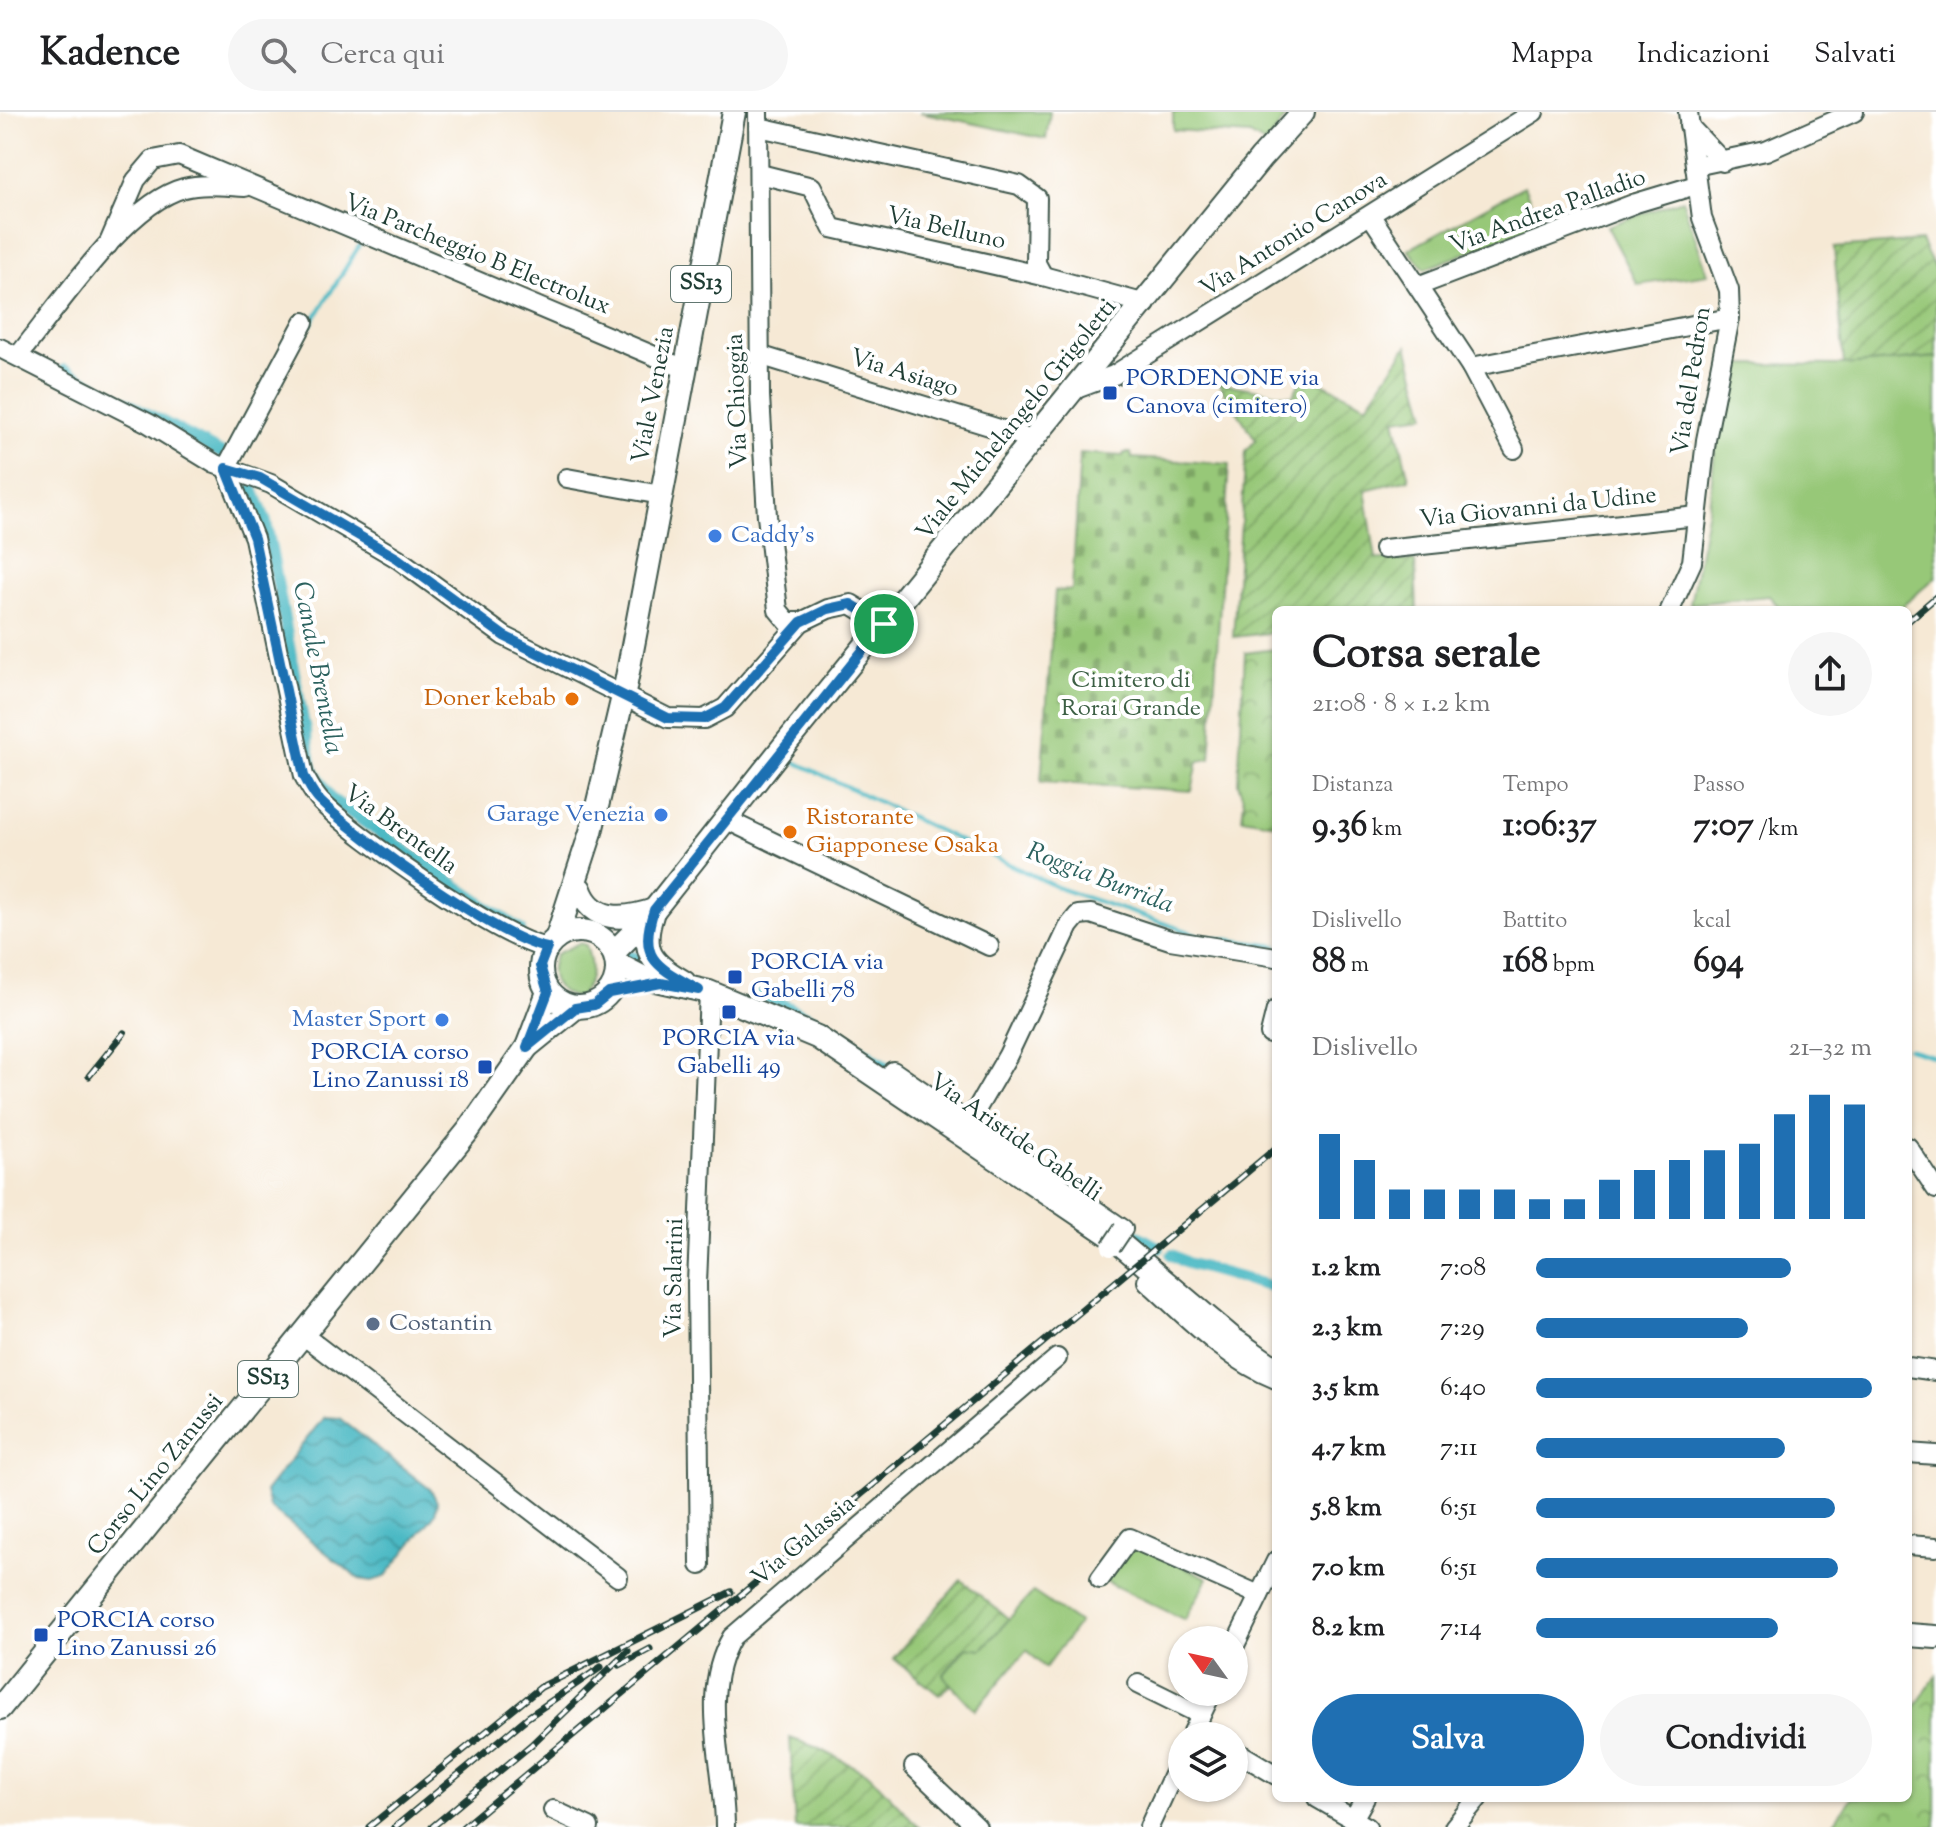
<!DOCTYPE html>
<html lang="it">
<head>
<meta charset="utf-8">
<style>
  body { margin:0; font-family:"Sorts Mill Goudy",serif; background:#f6f6f6; color:#202124; height:100vh; display:flex; flex-direction:column; font-size:30px; white-space:nowrap }
  * { box-sizing:border-box; margin:0 }
  p { font-size:26px; color:#757577 }
  .icon { flex:none; width:44px; height:44px; fill:none; stroke:currentColor; stroke-width:2; stroke-linecap:round; stroke-linejoin:round }
  .map { position:relative; flex:1; overflow:hidden }
  .drawer { position:absolute; left:1272px; top:494px; width:640px; height:1196px; display:flex; flex-direction:column; background:#fff; border-radius:12px; box-shadow:0 2px 6px #0004 }
  .drawer>* { flex:none }
  .needle { width:52px; rotate:303deg }
  .buttons { position:absolute; left:1168px; top:1514px; display:grid; gap:16px }
  .buttons a { display:grid; place-items:center; width:80px; height:80px; border-radius:50%; background:#fff; box-shadow:0 2px 6px #0004; font-size:40px }
  .pin { position:absolute; display:grid; place-items:center; width:68px; height:68px; color:#fff; margin:-34px; border:4px solid #fff; border-radius:50%; box-shadow:0 2px 8px #0007 }
  .round { display:grid; place-items:center; flex:none; width:84px; height:84px; border-radius:42px; background:#f6f6f6 }
  .summary { display:flex; align-items:center; justify-content:space-between; height:136px; padding:0 40px }
  h1 { font-size:44px; font-weight:700; line-height:60px }
  .figures { display:grid; grid-template-columns:repeat(3,1fr); gap:12px; height:136px; padding:8px 40px }
  .figures div { display:grid; align-content:center }
  .figures b { font-size:34px; font-weight:700 }
  .figures small { font-size:22px; font-weight:400 }
  .figures p { font-size:22px }
  .chart { height:224px; padding:16px 40px }
  .chart p { display:flex; justify-content:space-between }
  .chart svg { width:100%; height:144px; margin-top:8px; stroke:#1f6fb2; stroke-width:6 }
  .cta { display:flex; gap:16px; margin-top:auto; padding:16px 40px }
  .cta a { flex:1; height:92px; border-radius:48px; background:#1f6fb2; color:#fff; font-size:32px; font-weight:700; line-height:92px; text-align:center }
  .cta a+a { background:#f6f6f6; color:#202124 }
  ul { padding:0 40px; list-style:none; font-size:26px }
  li { display:grid; grid-template-columns:128px 96px 1fr; align-items:center; height:60px }
  li i { height:20px; border-radius:10px; background:#1f6fb2 }
  header { display:flex; align-items:center; gap:48px; box-sizing:border-box; height:112px; padding:0 40px; background:#fff; border-bottom:2px solid #e0e0e0 }
  header strong { font-size:38px }
  nav { display:flex; gap:44px; margin-inline-start:auto; font-size:28px }
  .search { width:560px; height:72px; background:#f6f6f6; display:flex; align-items:center; gap:20px; box-sizing:border-box; padding:0 28px; border-radius:44px; color:#757577; font-size:30px }
  .map>svg:first-child { display:block }
</style>
</head>
<body>
<header>
<strong>Kadence</strong>
<div class="search"><svg class="icon" aria-label="search" viewBox="0 0 24 24"><circle cx="10" cy="10" r="6"/><path d="M15 15l6 6"/></svg>Cerca qui</div>
<nav><a>Mappa</a><a>Indicazioni</a><a>Salvati</a></nav>
</header>
<div class="map">
<svg width="1936" height="1715" viewBox="0 0 1936 1715">
  <defs>
    <pattern id="cemetery-stones" width="16" height="16" patternUnits="userSpaceOnUse" patternTransform="scale(2)"><rect width="16" height="16" fill="#97c878"/><path d="M2 7V4a2 2 0 0 1 4 0v3zM10 15v-3a2 2 0 0 1 4 0v3z" fill="#7ba463"/></pattern>
    <pattern id="park-crowns" width="20" height="18" patternUnits="userSpaceOnUse" patternTransform="scale(2)"><rect width="20" height="18" fill="#97c878"/><path d="M2 6a3 3 0 1 1 6 0M12 15a3 3 0 1 1 6 0" fill="none" stroke="#7ba463"/></pattern>
    <pattern id="garden-furrows" width="10" height="10" patternUnits="userSpaceOnUse" patternTransform="scale(2)"><rect width="10" height="10" fill="#97c878"/><path d="M-1 1l2-2M0 10L10 0M9 11l2-2" fill="none" stroke="#7ba463"/></pattern>
    <pattern id="water-waves" width="16" height="10" patternUnits="userSpaceOnUse" patternTransform="scale(2)"><rect width="16" height="10" fill="#4bb9c4"/><path d="M0 5q4-4 8 0t8 0" fill="none" stroke="#3e98a0"/></pattern>
  </defs>
  <rect width="100%" height="100%" fill="#fff"/>
  <filter id="ink" filterUnits="userSpaceOnUse"><feTurbulence type="fractalNoise" baseFrequency=".0125" numOctaves="2"/><feDisplacementMap in="SourceGraphic" scale="16" xChannelSelector="R" yChannelSelector="G"/><feConvolveMatrix kernelMatrix="1 2 1 2 8 2 1 2 1" color-interpolation-filters="sRGB"/></filter>
  <filter id="wash" filterUnits="userSpaceOnUse"><feTurbulence type="fractalNoise" baseFrequency=".006" numOctaves="4" result="noise"/><feDisplacementMap in="SourceGraphic" scale="32" xChannelSelector="R" yChannelSelector="G"/><feGaussianBlur stdDeviation="1.8" result="paint"/><feColorMatrix in="noise" values="0 0 0 0 0 0 0 0 0 0 0 0 0 0 0 0 0 1.4 0 .05"/><feComposite in="paint" operator="in"/></filter>
  <g filter="url(#wash)">
    <rect width="100%" height="100%" fill="#f6e9d5"/>
    <!-- grass -->
    <g fill="#97c878" stroke="#5b8256" stroke-width="2">
      <path d="M 920,0 L 1050,0 L 1046,27 Z"/>
      <path d="M 1173,0 L 1289,0 L 1266,33 L 1250,23 L 1173,18 Z"/>
      <path d="M 1524,74 L 1540,112 L 1425,157 L 1408,138 Z"/>
      <path d="M 1682,88 L 1708,162 L 1638,173 L 1607,114 Z"/>
      <path d="M 1936,245 L 1936,465 L 1898,498 L 1782,498 L 1769,484 L 1690,492 L 1710,386 L 1716,328 L 1737,252 L 1844,253 Z"/>
      <path d="M 579,831 L 586,833 C 593,855 594,867 579,886 C 556,882 545,865 556,842 Z"/>
      <path d="M 1131,1430 L 1208,1466 L 1185,1508 L 1105,1469 Z"/>
      <path d="M 1033,1480 L 1079,1511 L 1045,1556 L 1027,1538 L 975,1598 L 943,1564 L 967,1534 L 982,1537 Z"/>
    </g>
    <!-- cemetery -->
    <path fill="url(#cemetery-stones)" stroke="#5b8256" stroke-width="2" d="M 1080,341 L 1123,344 L 1124,341 L 1131,341 L 1132,346 L 1229,352 L 1210,647 L 1198,649 L 1192,679 L 1041,670 L 1055,479 L 1072,478 Z"/>
    <!-- park -->
    <g fill="url(#park-crowns)" stroke="#5b8256" stroke-width="2">
      <path d="M 1276,537 L 1276,712 L 1242,706 L 1244,689 L 1238,671 L 1245,541 Z"/>
      <path d="M 1936,1564 L 1936,1715 L 1831,1715 L 1851,1686 L 1908,1686 L 1908,1605 Z"/>
    </g>
    <!-- garden -->
    <g fill="url(#garden-furrows)" stroke="#5b8256" stroke-width="2">
      <path d="M 1921,129 L 1936,160 L 1936,245 L 1844,253 L 1834,136 Z"/>
      <path d="M 1407,234 L 1426,303 L 1395,307 L 1409,367 L 1365,378 L 1376,447 L 1415,449 L 1417,498 L 1276,498 L 1276,520 L 1233,525 L 1246,339 L 1256,328 L 1218,271 L 1293,284 L 1304,262 L 1367,293 Z"/>
      <path d="M 961,1468 L 1009,1507 L 982,1537 L 966,1535 L 943,1563 L 951,1573 L 939,1583 L 893,1546 Z"/>
      <path d="M 790,1626 L 818,1636 L 870,1663 L 919,1715 L 795,1715 Z"/>
    </g>
    <!-- water -->
    <path fill="url(#water-waves)" stroke="#357b7c" stroke-width="2" d="M 324,1305 L 339,1306 L 431,1378 L 437,1390 L 435,1402 L 385,1465 L 372,1469 L 359,1467 L 269,1395 L 265,1380 Z"/>
    <g fill="none" stroke-linecap="round" stroke-linejoin="round">
      <!-- stream -->
      <g stroke="#4bb9c4" stroke-width="4">
        <path d="M 310,214 L 359,134"/>
        <path d="M 789,647 L 1061,777 L 1202,824 L 1276,834"/>
        <path d="M 1908,937 L 1936,945"/>
      </g>
      <!-- canal -->
      <g stroke="#4bb9c4" stroke-width="12">
        <path d="M 65,258 L 223,342"/>
        <path d="M 253,377 L 266,410 L 312,656 L 331,687 L 520,818"/>
        <path d="M 629,844 L 637,846"/>
        <path d="M 762,883 L 823,912 L 888,956"/>
        <path d="M 1131,1120 L 1159,1136"/>
        <path d="M 1172,1143 L 1187,1151 L 1276,1176"/>
      </g>
    </g>
  </g>
  <g filter="url(#ink)">
    <g fill="none" stroke-linecap="round" stroke-linejoin="round">
      <!-- minor casing -->
      <g stroke="#3f574c" stroke-width="22">
        <g id="minor">
          <path d="M 758,0 L 760,284 L 767,404 L 778,498 L 788,510 L 801,510"/>
          <path d="M 1689,14 L 1723,50"/>
          <path d="M 759,15 L 1019,73 L 1037,86 L 1036,151 L 1043,164"/>
          <path d="M 1695,54 L 1766,39 L 1854,0"/>
          <path d="M 760,62 L 812,75 L 832,116 L 1043,164 L 1146,192"/>
          <path d="M 1371,104 L 1471,255 L 1514,337"/>
          <path d="M 108,133 L 136,68 L 153,48 L 179,43 L 685,257"/>
          <path d="M 1418,174 L 1636,91 L 1696,73"/>
          <path d="M 304,210 L 226,356 L 254,426 L 304,664 C 309,673 314,683 321,690 C 358,726 498,826 547,836"/>
          <path d="M 0,236 L 148,311 L 215,352 L 271,372 L 397,446 L 504,524 L 668,606 L 704,607 L 725,596 L 801,510 L 828,497 L 851,492 L 884,512"/>
          <path d="M 759,243 L 1035,328"/>
          <path d="M 18,244 C 56,198 126,91 184,76 C 203,71 225,74 245,75"/>
          <path d="M 1471,255 L 1730,206"/>
          <path d="M 1076,277 L 1114,263 L 1534,0"/>
          <path d="M 567,366 L 661,383"/>
          <path d="M 1384,437 L 1697,404"/>
          <path d="M 1670,498 L 1692,450 L 1706,328 L 1730,206 L 1729,178 L 1702,106 L 1688,0"/>
          <path d="M 725,707 L 989,834"/>
          <path d="M 1270,922 L 1276,898"/>
          <path d="M 886,969 L 893,959 L 1123,1117"/>
          <path d="M 968,1012 L 1008,943 L 1069,814 L 1078,803 L 1091,802 L 1170,828 L 1276,845"/>
          <path d="M 1908,1035 L 1936,1077"/>
          <path d="M 1147,1169 C 1186,1204 1227,1248 1276,1267"/>
          <path d="M 303,1223 L 618,1465"/>
          <path d="M 1908,1255 L 1936,1259"/>
          <path d="M 1908,1341 L 1936,1343"/>
          <path d="M 1908,1433 L 1936,1435"/>
          <path d="M 700,1453 L 697,1171 L 709,880"/>
          <path d="M 1100,1467 L 1130,1426 L 1259,1483"/>
          <path d="M 1234,1535 L 1276,1449"/>
          <path d="M 1138,1572 L 1201,1603"/>
          <path d="M 1191,1624 L 1212,1580"/>
          <path d="M 1234,1638 L 1276,1663"/>
          <path d="M 914,1655 L 977,1715"/>
          <path d="M 1317,1686 L 1367,1715"/>
          <path d="M 553,1698 L 589,1715"/>
          <path d="M 1353,1707 L 1365,1686"/>
          <path d="M 725,1715 C 725,1652 698,1582 732,1525 L 1057,1246"/>
          <path d="M 1149,1715 L 1182,1643"/>
          <path d="M 1454,1715 L 1478,1686"/>
        </g>
      </g>
      <!-- major casing -->
      <g stroke="#3f574c" stroke-width="26">
        <g id="major">
          <path d="M 580,777 C 592,811 625,808 654,798"/>
          <path d="M 652,803 C 640,840 652,852 684,870"/>
          <circle cx="579" cy="857" r="38"/>
          <path d="M 557,825 L 591,720 L 625,576 L 734,0"/>
          <path d="M 614,840 L 647,807 L 783,635 L 1261,46 L 1303,0"/>
          <path d="M 617,852 L 642,865 L 709,880 L 817,925 L 1111,1124 L 1233,1227 L 1276,1257"/>
          <path d="M 527,935 L 575,896"/>
          <path d="M 1908,1523 L 1936,1525"/>
          <path d="M 0,1596 L 468,1019 L 527,935 L 548,880"/>
        </g>
      </g>
      <!-- minor -->
      <use href="#minor" stroke="#fff" stroke-width="18"/>
      <!-- major -->
      <use href="#major" stroke="#fff" stroke-width="22"/>
      <!-- rail casing -->
      <g stroke="#1f3d34" stroke-width="7">
        <g id="rail">
          <path d="M 1908,509 L 1936,485"/>
          <path d="M 89,964 L 124,921"/>
          <path d="M 620,1553 L 650,1537"/>
          <path d="M 369,1715 L 541,1575 L 731,1480"/>
          <path d="M 395,1715 L 528,1605 L 601,1555"/>
          <path d="M 432,1715 L 531,1633 L 628,1539"/>
          <path d="M 463,1715 L 1276,1036"/>
        </g>
      </g>
      <!-- rail -->
      <use href="#rail" stroke="#fff" stroke-width="4" stroke-dasharray="12" stroke-linecap="butt"/>
      <!-- minor-bridge casing -->
      <g stroke="#3f574c" stroke-width="22" stroke-linecap="butt">
        <path id="minor-bridge" d="M 1111,1135 L 1123,1117"/>
      </g>
      <!-- minor-bridge -->
      <use href="#minor-bridge" stroke="#fff" stroke-width="18"/>
    </g>
  </g>
  <g fill="none" stroke-linecap="round" stroke-linejoin="round" filter="url(#ink)">
    <!-- route casing -->
    <g stroke="#fff" stroke-width="16">
      <path id="route" d="M 226,356 L 260,366 L 397,446 L 504,524 L 668,606 L 704,607 L 725,596 L 801,510 L 828,497 L 851,492 L 884,512 L 654,798 C 637,848 658,855 699,878 L 661,871 L 609,881 L 594,893 L 575,896 L 527,935 L 548,880 L 540,854 L 547,836 C 499,827 358,726 321,690 C 313,683 309,673 304,664 L 254,426 Z"/>
    </g>
    <!-- route -->
    <use href="#route" stroke="#1f6fb2" stroke-width="10"/>
  </g>
  <!-- markers -->
  <g fill="#1a4fb4" stroke="#fff" stroke-width="3">
    <rect x="1102" y="273" width="16" height="16" rx="4"/>
    <rect x="727" y="857" width="16" height="16" rx="4"/>
    <rect x="721" y="892" width="16" height="16" rx="4"/>
    <rect x="477" y="947" width="16" height="16" rx="4"/>
    <rect x="33" y="1515" width="16" height="16" rx="4"/>
  </g>
  <g fill="#3f7fe0" stroke="#fff" stroke-width="3">
    <circle cx="715" cy="424" r="8"/>
    <circle cx="661" cy="703" r="8"/>
    <circle cx="442" cy="908" r="8"/>
  </g>
  <g fill="#e8710a" stroke="#fff" stroke-width="3">
    <circle cx="572" cy="587" r="8"/>
    <circle cx="790" cy="720" r="8"/>
  </g>
  <circle fill="#5c6f8a" stroke="#fff" stroke-width="3" cx="373" cy="1212" r="8"/>
  <g text-anchor="middle" dominant-baseline="central" stroke-width="8" stroke-linejoin="round" paint-order="stroke">
    <!-- shield labels -->
    <g fill="#fff" stroke="#627771" stroke-width="2">
      <rect x="671" y="154" width="60" height="36" rx="6"/>
      <rect x="238" y="1249" width="60" height="36" rx="6"/>
    </g>
    <g font-size="22" font-weight="bold" fill="#1f3d34">
      <text x="701" y="172">SS13</text>
      <text x="268" y="1267">SS13</text>
    </g>
    <!-- street labels -->
    <g font-size="24" fill="#1f3d34" stroke="#fff">
      <text transform="translate(1548 100) rotate(-20)">Via Andrea Palladio</text>
      <text transform="translate(946 117) rotate(13)">Via Belluno</text>
      <text transform="translate(1294 123) rotate(-32)">Via Antonio Canova</text>
      <text transform="translate(477 143) rotate(22)">Via Parcheggio B Electrolux</text>
      <text transform="translate(904 262) rotate(17)">Via Asiago</text>
      <text transform="translate(1692 269) rotate(-81)">Via del Pedron</text>
      <text transform="translate(654 283) rotate(-79)">Viale Venezia</text>
      <text transform="translate(738 289) rotate(-92)">Via Chioggia</text>
      <text transform="translate(1017 308) rotate(-51)">Viale Michelangelo Grigoletti</text>
      <text transform="translate(1538 396) rotate(-6)">Via Giovanni da Udine</text>
      <text transform="translate(400 718) rotate(36)">Via Brentella</text>
      <text transform="translate(1015 1026) rotate(35)">Via Aristide Gabelli</text>
      <text transform="translate(675 1166) rotate(-89)">Via Salarini</text>
      <text transform="translate(156 1363) rotate(-51)">Corso Lino Zanussi</text>
      <text transform="translate(804 1429) rotate(-40)">Via Galassia</text>
    </g>
    <!-- transit labels -->
    <g font-size="24" fill="#164399" stroke="#fff" text-anchor="start">
      <text x="1126" y="267">PORDENONE via<tspan x="1126" dy="28">Canova (cimitero)</tspan></text>
      <text x="751" y="851">PORCIA via<tspan x="751" dy="28">Gabelli 78</tspan></text>
      <text x="729" y="927" text-anchor="middle">PORCIA via<tspan x="729" dy="28">Gabelli 49</tspan></text>
      <text x="469" y="941" text-anchor="end">PORCIA corso<tspan x="469" dy="28">Lino Zanussi 18</tspan></text>
      <text x="57" y="1509">PORCIA corso<tspan x="57" dy="28">Lino Zanussi 26</tspan></text>
    </g>
    <!-- shop labels -->
    <g font-size="24" fill="#366cbe" stroke="#fff" text-anchor="end">
      <text x="731" y="424" text-anchor="start">Caddy's</text>
      <text x="645" y="703">Garage Venezia</text>
      <text x="426" y="908">Master Sport</text>
    </g>
    <!-- park labels -->
    <g font-size="24" fill="#3d6045" stroke="#fff">
      <text x="1131" y="569">Cimitero di<tspan x="1131" dy="28">Rorai Grande</tspan></text>
    </g>
    <!-- food labels -->
    <g font-size="24" fill="#c56008" stroke="#fff" text-anchor="end">
      <text x="556" y="587">Doner kebab</text>
      <text x="806" y="706" text-anchor="start">Ristorante<tspan x="806" dy="28">Giapponese Osaka</tspan></text>
    </g>
    <!-- service labels -->
    <g font-size="24" fill="#4e5e75" stroke="#fff" text-anchor="start">
      <text x="389" y="1212">Costantin</text>
    </g>
    <!-- water labels -->
    <g font-size="26" font-style="italic" fill="#2c625f" stroke="#fff">
      <text transform="translate(317 556) rotate(79)">Canale Brentella</text>
      <text transform="translate(1100 767) rotate(21)">Roggia Burrida</text>
    </g>
  </g>
</svg>
<div class="buttons">
<a><svg class="needle" viewBox="-14 -14 28 28"><path d="M0-13l5 13h-10z" fill="#e53935"/><path d="M0 13l5-13h-10z" fill="#757577"/></svg></a>
<a><svg class="icon" aria-label="layers" viewBox="0 0 24 24"><path d="M12 4l9 5-9 5-9-5zM3 14l9 5 9-5"/></svg></a>
</div>
<div class="pin" style="left:884px;top:512px;background:#1e9e55"><svg class="icon" aria-label="arrive" viewBox="0 0 24 24"><path d="M6 21V4h12l-3 4 3 4H6"/></svg></div>
<section class="drawer">
<div class="summary"><div><h1>Corsa serale</h1><p>21:08 · 8 × 1.2 km</p></div><a class="round"><svg class="icon" aria-label="share" viewBox="0 0 24 24"><path d="M12 15V3M7 8l5-5 5 5M5 13v7h14v-7"/></svg></a></div>
<div class="figures">
<div><p>Distanza</p><b>9.36<small> km</small></b></div>
<div><p>Tempo</p><b>1:06:37</b></div>
<div><p>Passo</p><b>7:07<small> /km</small></b></div>
</div>
<div class="figures">
<div><p>Dislivello</p><b>88<small> m</small></b></div>
<div><p>Battito</p><b>168<small> bpm</small></b></div>
<div><p>kcal</p><b>694</b></div>
</div>
<div class="chart"><p><span>Dislivello</span>21–32 m</p>
<svg viewBox="0 0 160 44" preserveAspectRatio="none"><path d="M5 44V18M15 44V26M25 44V35M35 44V35M45 44V35M55 44V35M65 44V38M75 44V38M85 44V32M95 44V29M105 44V26M115 44V23M125 44V21M135 44V12M145 44V6M155 44V9"/></svg>
</div>
<ul>
<li><b>1.2 km</b>7:08<i style="width:76%"></i></li>
<li><b>2.3 km</b>7:29<i style="width:63%"></i></li>
<li><b>3.5 km</b>6:40<i style="width:100%"></i></li>
<li><b>4.7 km</b>7:11<i style="width:74%"></i></li>
<li><b>5.8 km</b>6:51<i style="width:89%"></i></li>
<li><b>7.0 km</b>6:51<i style="width:90%"></i></li>
<li><b>8.2 km</b>7:14<i style="width:72%"></i></li>
</ul>
<div class="cta"><a>Salva</a><a>Condividi</a></div>
</section>
</div>
</body>
</html>
